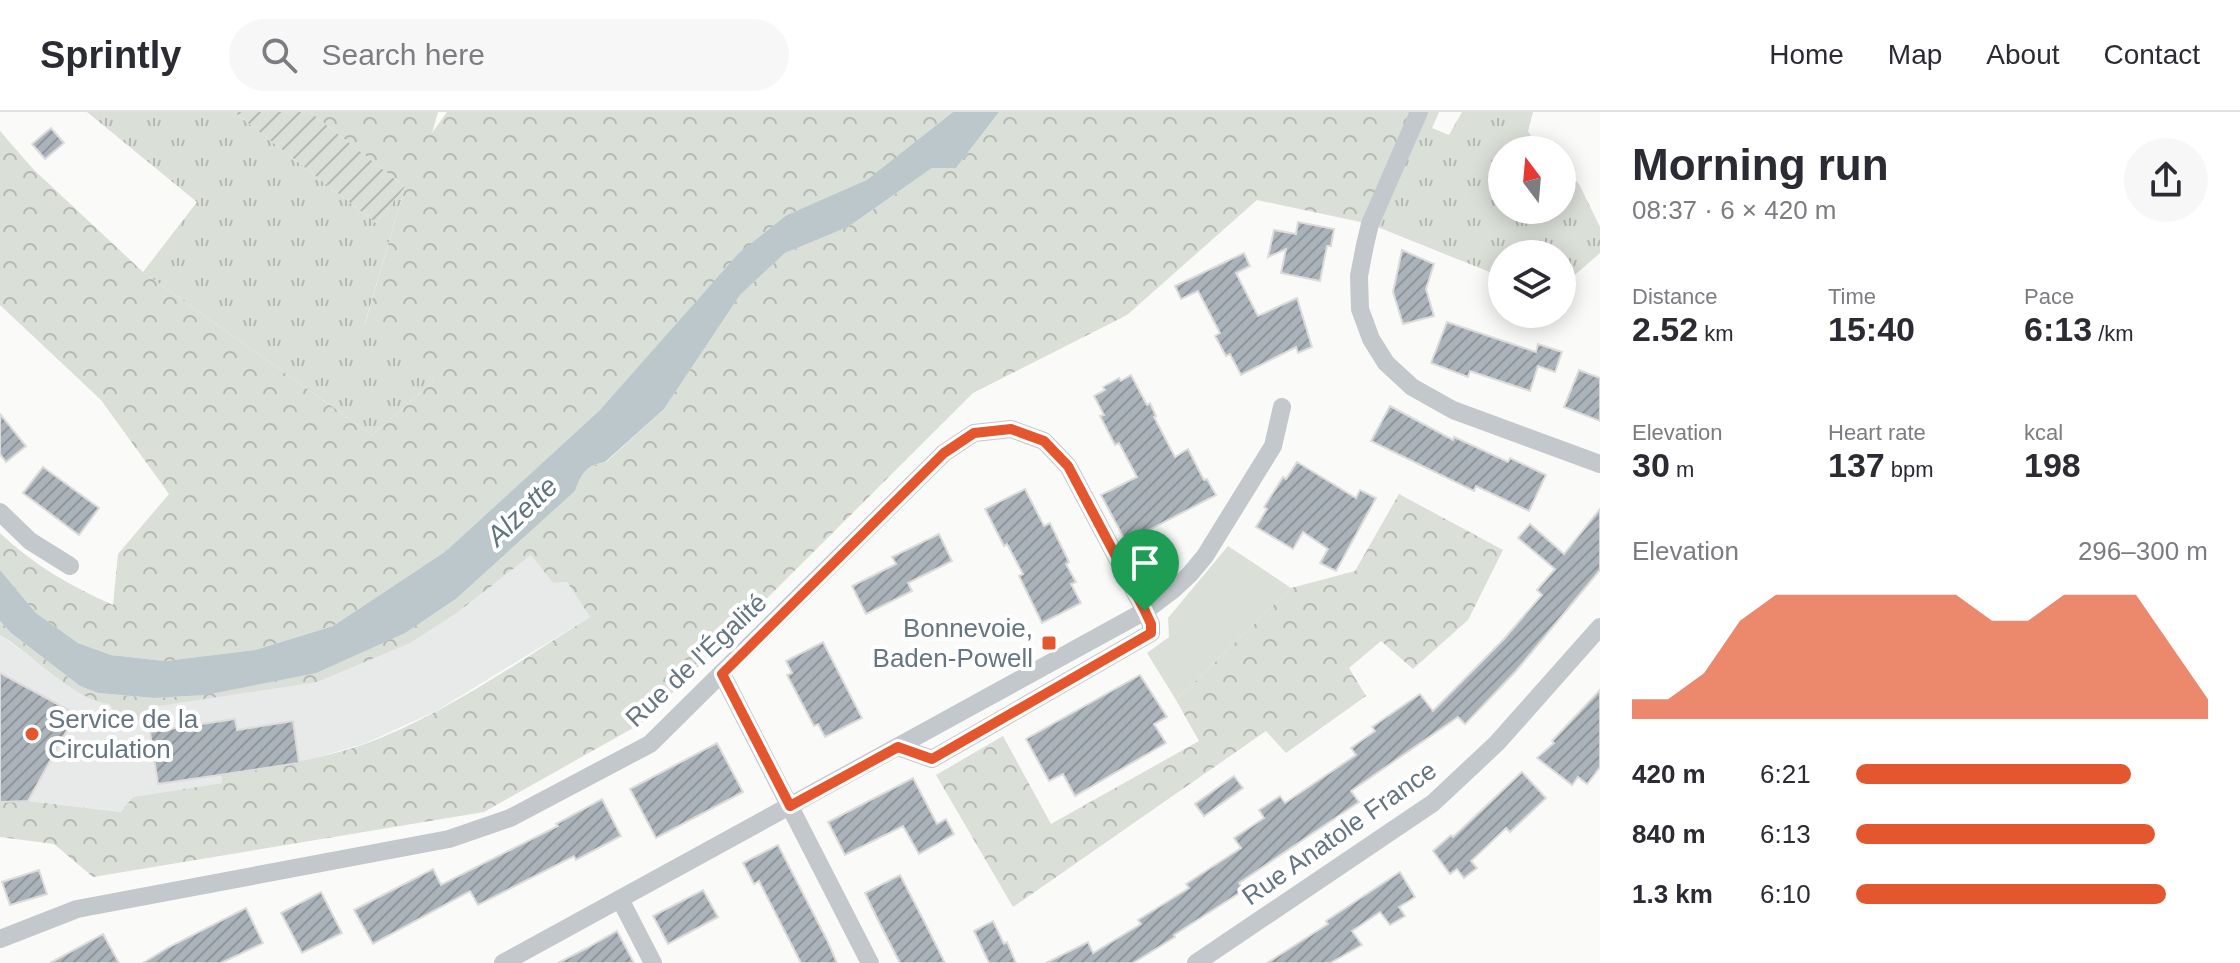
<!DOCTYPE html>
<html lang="en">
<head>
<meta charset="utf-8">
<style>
  body { margin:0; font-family:Arial,sans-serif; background:#f7f7f7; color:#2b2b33; height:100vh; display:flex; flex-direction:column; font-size:30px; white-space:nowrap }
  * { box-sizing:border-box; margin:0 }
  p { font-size:26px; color:#7c7c81 }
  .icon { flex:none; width:44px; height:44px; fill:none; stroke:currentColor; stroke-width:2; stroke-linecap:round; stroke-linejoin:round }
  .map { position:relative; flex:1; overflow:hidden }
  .side { display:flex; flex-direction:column; background:#fff; width:640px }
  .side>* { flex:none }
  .needle { width:52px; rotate:344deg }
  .buttons { position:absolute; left:1488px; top:24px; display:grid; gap:16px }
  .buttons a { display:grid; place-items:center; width:88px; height:88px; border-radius:50%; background:#fff; box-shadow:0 4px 20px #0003; font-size:40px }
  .pin { position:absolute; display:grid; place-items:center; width:68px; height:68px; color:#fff; margin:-82px -34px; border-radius:50% 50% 50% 0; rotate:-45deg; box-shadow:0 0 8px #0007 }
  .pin .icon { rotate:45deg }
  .round { display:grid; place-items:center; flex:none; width:84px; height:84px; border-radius:42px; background:#f7f7f7 }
  .head { display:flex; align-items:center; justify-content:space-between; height:136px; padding:0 32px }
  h1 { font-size:44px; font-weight:600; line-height:60px }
  .figures { display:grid; grid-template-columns:repeat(3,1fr); gap:12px; height:136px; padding:8px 32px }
  .figures div { display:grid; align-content:center }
  .figures b { font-size:34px; font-weight:600 }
  .figures small { font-size:22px; font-weight:400 }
  .figures p { font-size:22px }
  .chart { height:224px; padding:16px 32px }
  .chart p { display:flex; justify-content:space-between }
  .chart svg { width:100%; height:144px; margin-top:8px; fill:#e4572e; opacity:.7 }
  ul { padding:0 32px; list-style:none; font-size:26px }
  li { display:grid; grid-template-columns:128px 96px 1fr; align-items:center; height:60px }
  li i { height:20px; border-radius:10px; background:#e4572e }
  header { display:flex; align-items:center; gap:48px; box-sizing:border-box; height:112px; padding:0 40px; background:#fff; border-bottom:2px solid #e1e1e2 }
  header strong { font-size:38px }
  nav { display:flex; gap:44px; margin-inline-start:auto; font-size:28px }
  .search { width:560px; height:72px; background:#f7f7f7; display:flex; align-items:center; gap:20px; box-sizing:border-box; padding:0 28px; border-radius:44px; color:#7c7c81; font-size:30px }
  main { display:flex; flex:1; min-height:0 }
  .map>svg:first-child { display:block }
</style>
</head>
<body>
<header>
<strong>Sprintly</strong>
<div class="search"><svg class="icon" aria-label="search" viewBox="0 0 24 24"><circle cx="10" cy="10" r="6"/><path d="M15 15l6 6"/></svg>Search here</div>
<nav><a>Home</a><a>Map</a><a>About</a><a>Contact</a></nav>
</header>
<main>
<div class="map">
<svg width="1600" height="851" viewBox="0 0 1600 851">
  <defs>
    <pattern id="grass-tufts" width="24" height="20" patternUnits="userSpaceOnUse" patternTransform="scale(2)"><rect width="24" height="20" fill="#dadfd7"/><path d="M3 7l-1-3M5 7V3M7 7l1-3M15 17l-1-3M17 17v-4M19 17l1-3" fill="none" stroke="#b4b9b4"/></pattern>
    <pattern id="forest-crowns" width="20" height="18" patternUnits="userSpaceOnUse" patternTransform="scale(2)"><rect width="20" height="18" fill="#dadfd7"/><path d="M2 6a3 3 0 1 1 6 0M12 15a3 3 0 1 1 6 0" fill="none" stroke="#b4b9b4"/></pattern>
    <pattern id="garden-furrows" width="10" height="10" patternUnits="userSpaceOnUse" patternTransform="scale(2)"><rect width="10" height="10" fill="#dadfd7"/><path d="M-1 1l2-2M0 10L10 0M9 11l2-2" fill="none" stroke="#b4b9b4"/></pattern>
    <pattern id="building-hatch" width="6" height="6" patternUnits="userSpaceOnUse" patternTransform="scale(2)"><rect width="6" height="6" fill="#aab3b9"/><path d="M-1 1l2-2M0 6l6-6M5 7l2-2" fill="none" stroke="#8e969c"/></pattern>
  </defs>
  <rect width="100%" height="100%" fill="#fafaf8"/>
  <!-- built -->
  <path fill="#e8e9e9" d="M 531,443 L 553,471 L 567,470 L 590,505 L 436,599 L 366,631 L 299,651 L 221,663 L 222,671 L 133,685 L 122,700 L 28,689 L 0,690 L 0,523 L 75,577 L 152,595 L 458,500 Z"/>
  <!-- grass -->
  <g fill="url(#grass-tufts)">
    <path d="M 87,0 L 234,0 L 376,111 L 405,75 L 365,211 L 434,269 L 372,323 L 143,160 L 197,90 Z"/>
    <path d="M 1419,0 L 1439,0 L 1432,16 L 1449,23 L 1462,0 L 1533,0 L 1528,19 L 1540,38 L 1502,38 L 1502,98 L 1562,98 L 1562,57 L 1579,72 L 1600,115 L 1600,141 L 1562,174 L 1562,142 L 1502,142 L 1502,165 L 1370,112 Z"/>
  </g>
  <!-- forest -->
  <g fill="url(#forest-crowns)">
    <path d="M 310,0 L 438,0 L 432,21 L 447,0 L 953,0 L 867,69 L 787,103 L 600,298 L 446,439 L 333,514 L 255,538 L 165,549 L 111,543 L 78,531 L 36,501 L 0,458 L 0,421 C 32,452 72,475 113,493 L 118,442 L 169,382 L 101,288 L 0,193 L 0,19 L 33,57 L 143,160 L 372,323 L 434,269 L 365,212 L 405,75 Z"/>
    <path d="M 999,0 L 1419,0 L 1370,112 L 1257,88 L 1127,203 L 973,281 L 642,611 L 484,700 L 93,765 L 54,732 L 0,725 L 0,690 L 28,689 L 121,700 L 133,685 L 222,671 L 221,663 C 270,655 318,648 365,632 C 446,602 518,550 590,505 L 567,470 L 553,471 L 531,443 L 458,500 L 410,531 L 317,570 L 152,595 L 142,610 L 117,607 L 110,592 C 77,590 31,541 0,523 L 0,509 L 11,521 L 80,574 L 98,581 L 154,586 L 205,583 L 457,486 L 575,379 C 582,361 585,354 606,350 L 664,297 L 740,183 L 785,141 L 848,115 L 932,56 L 956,56 Z"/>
    <path d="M 1399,382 L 1503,438 L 1468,508 L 1413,557 L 1381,529 L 1349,556 L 1366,584 L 1286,641 L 1266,619 L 1013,795 L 936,663 L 1003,624 L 1051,712 L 1199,629 L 1176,588 L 1291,476 L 1355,459 Z"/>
  </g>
  <!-- park -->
  <path fill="#dadfd7" d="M 1228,434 L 1291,476 L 1176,588 L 1147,541 L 1169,525 L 1168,506 Z"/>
  <!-- garden -->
  <path fill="url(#garden-furrows)" d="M 234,0 L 310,0 L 405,75 L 376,111 Z"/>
  <!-- water -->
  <path fill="#bbc7cb" d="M 953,0 L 999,0 L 956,56 L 932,56 L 848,115 L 785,141 L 740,183 L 664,297 L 605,350 C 585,354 582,361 575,379 L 457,486 L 405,521 L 316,561 L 205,583 L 154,586 L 98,581 L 80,574 L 11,521 L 0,509 L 0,458 L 36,501 L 78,531 L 111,543 L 165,549 L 255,538 L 333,514 L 446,439 L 600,298 L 739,141 L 787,103 L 867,68 Z"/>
  <!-- building -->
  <g fill="url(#building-hatch)" stroke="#dcdcda" stroke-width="2">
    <path d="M 51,16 L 64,31 L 45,47 L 32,32 Z"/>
    <path d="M 1298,110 L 1334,117 L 1331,134 L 1327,134 L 1320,169 L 1281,161 L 1286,137 L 1268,145 L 1274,118 L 1296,122 Z"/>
    <path d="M 1402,138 L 1434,152 L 1426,177 L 1434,204 L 1403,212 L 1393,180 Z"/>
    <path d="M 1244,141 L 1250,154 L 1236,161 L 1258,204 L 1297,186 L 1312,235 L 1298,241 L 1296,235 L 1241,263 L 1230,242 L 1226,244 L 1215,224 L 1220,221 L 1198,179 L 1181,187 L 1175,174 Z"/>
    <path d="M 1447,210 L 1536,240 L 1538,232 L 1562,240 L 1555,260 L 1538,254 L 1530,279 L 1470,259 L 1468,265 L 1431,251 Z"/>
    <path d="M 1579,258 L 1600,266 L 1600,309 L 1564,295 Z"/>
    <path d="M 1131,263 L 1147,293 L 1150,291 L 1156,304 L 1154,305 L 1175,345 L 1188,337 L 1204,368 L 1207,367 L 1216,383 L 1126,430 L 1101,383 L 1137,365 L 1119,331 L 1115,333 L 1100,304 L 1104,303 L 1094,284 L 1105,278 L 1103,275 L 1119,266 L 1121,269 Z"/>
    <path d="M 1390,294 L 1453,328 L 1454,325 L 1508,350 L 1510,346 L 1546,363 L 1529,399 L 1476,374 L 1474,379 L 1371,329 Z"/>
    <path d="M 0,302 L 26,334 L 6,350 L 0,342 Z"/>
    <path d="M 1297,350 L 1356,386 L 1360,378 L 1376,386 L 1336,459 L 1320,451 L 1328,437 L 1303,420 L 1293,437 L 1256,415 L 1267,397 L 1264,395 L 1283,365 L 1286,367 Z"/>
    <path d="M 43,355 L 99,396 L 79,423 L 23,381 Z"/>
    <path d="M 1025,377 L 1044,414 L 1050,411 L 1069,450 L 1066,452 L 1076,470 L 1071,472 L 1081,491 L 1042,511 L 1019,464 L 1023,462 L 1007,432 L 1004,434 L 985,397 Z"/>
    <path d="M 1600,397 L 1600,458 L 1516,559 L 1465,612 L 1458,605 L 1351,679 L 1359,690 L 1239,771 L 1244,778 L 1174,823 L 1175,825 L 1133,851 L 1046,851 L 1088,830 L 1093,841 L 1141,812 L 1138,808 L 1189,776 L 1186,772 L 1241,736 L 1234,726 L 1264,706 L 1259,698 L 1280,684 L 1285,691 L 1356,643 L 1351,636 L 1375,619 L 1372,615 L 1420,582 L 1433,599 L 1504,527 L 1542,483 L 1537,478 L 1555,457 L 1518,426 L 1530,412 L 1564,442 Z"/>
    <path d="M 939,422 L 952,449 L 908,471 L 912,479 L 866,502 L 852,474 L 896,452 L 892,445 Z"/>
    <path d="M 823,530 L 862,606 L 825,625 L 818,612 L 814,614 L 787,563 L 792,561 L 786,549 Z"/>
    <path d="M 0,561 L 76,602 L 28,689 L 0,690 Z"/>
    <path d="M 1140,563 L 1167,605 L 1154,612 L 1166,631 L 1075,684 L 1063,662 L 1049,669 L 1026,627 Z"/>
    <path d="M 1600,578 L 1600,655 L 1587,672 L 1578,665 L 1572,673 L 1537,646 L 1554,631 L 1552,629 Z"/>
    <path d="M 235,607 L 237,618 L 293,609 L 299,651 L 158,672 L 150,620 Z"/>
    <path d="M 717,631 L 743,680 L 656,726 L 630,677 Z"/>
    <path d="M 1522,660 L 1546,686 L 1510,720 L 1506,716 L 1471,749 L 1477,756 L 1464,766 L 1457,757 L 1450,762 L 1433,739 L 1451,723 L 1453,725 Z"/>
    <path d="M 1234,664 L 1243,676 L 1204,704 L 1195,692 Z"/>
    <path d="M 913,666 L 937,712 L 946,707 L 954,722 L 919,742 L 903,714 L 845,743 L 828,710 Z"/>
    <path d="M 602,687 L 621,724 L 576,748 L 574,744 L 478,793 L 470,779 L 373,832 L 354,798 L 433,757 L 441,773 L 558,714 L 556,712 Z"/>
    <path d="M 778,733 L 828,830 L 837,851 L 801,851 L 759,769 L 754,772 L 743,751 Z"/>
    <path d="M 39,758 L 47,782 L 10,793 L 2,770 Z"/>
    <path d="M 1400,760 L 1415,785 L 1399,795 L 1405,804 L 1390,813 L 1380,800 L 1352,819 L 1362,833 L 1330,851 L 1267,851 L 1328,812 L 1326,809 Z"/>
    <path d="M 900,763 L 925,811 L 945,851 L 900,851 L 877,806 L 865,781 Z"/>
    <path d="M 703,778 L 718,805 L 668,832 L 653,804 Z"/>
    <path d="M 321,780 L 342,821 L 302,841 L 281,801 Z"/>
    <path d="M 246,796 L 263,831 L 221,851 L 143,851 L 169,835 Z"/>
    <path d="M 993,809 L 1004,832 L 1007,830 L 1016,851 L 989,851 L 974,819 Z"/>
    <path d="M 617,819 L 634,851 L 558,851 L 587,836 Z"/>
    <path d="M 103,822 L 119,851 L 50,851 Z"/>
  </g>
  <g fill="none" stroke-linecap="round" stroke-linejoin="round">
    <!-- minor -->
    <g stroke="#c3c8cc" stroke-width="18">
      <path d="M 1419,0 L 1370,112 L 1365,133 L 1359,164 L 1360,197 L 1371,227 L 1386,251 L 1412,275 L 1453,298 L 1600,352"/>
      <path d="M 0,400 L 30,429 L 70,454"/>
      <path d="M 722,562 L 870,851"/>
      <path d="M 620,787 L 653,851"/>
      <path d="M 0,827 L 77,797 L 449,727 L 510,706 L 650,632 L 944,341 L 974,321 L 1011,317 L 1044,329 L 1068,354 L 1145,499 L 1151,512 L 1151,521 L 932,647 L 898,635"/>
      <path d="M 503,851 L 1145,499 L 1174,477 L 1190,462 L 1205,444 L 1273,334 L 1282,295"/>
      <path d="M 1196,851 L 1433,691 L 1497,631 L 1600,515"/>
    </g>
  </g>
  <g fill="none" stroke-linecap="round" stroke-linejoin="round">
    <!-- route casing -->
    <g stroke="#fff" stroke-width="16">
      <path id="route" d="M 1011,317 L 1044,329 L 1068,354 L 1145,499 L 1151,512 L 1151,521 L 932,647 L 898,635 L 790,694 L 722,562 L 944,341 L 974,321 Z"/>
    </g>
    <!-- route -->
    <use href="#route" stroke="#e4572e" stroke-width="10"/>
  </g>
  <!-- markers -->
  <g fill="#e4572e" stroke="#fff" stroke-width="3">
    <rect x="1041" y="523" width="16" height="16" rx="4"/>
    <circle cx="32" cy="622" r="8"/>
  </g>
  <g text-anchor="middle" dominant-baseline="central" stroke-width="8" stroke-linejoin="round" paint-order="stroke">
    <!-- poi labels -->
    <g font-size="26" fill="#657683" stroke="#fff" text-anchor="end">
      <text x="1033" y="516">Bonnevoie,<tspan x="1033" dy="30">Baden-Powell</tspan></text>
      <text x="48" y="607" text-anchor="start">Service de la<tspan x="48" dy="30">Circulation</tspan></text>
    </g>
    <!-- street labels -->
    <g font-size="26" fill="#657683" stroke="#fff">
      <text transform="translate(696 548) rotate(-43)">Rue de l'Égalité</text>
      <text transform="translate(1339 721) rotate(-35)">Rue Anatole France</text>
    </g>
    <!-- water labels -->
    <g font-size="28" font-style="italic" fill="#60757c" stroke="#fff">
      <text transform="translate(522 399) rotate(-44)">Alzette</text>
    </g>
  </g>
</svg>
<div class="buttons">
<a><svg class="needle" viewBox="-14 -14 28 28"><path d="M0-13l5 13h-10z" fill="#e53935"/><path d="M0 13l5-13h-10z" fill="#7c7c81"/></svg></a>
<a><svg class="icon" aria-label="layers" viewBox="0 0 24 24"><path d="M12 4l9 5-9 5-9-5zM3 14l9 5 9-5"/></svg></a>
</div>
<div class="pin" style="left:1145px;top:499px;background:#1e9e55"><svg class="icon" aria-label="arrive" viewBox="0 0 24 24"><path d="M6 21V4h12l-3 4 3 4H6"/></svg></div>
</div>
<section class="side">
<div class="head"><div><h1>Morning run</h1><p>08:37 · 6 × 420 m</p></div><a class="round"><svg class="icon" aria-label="share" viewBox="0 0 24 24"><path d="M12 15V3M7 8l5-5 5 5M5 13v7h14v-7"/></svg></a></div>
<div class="figures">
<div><p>Distance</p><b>2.52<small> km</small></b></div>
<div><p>Time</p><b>15:40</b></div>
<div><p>Pace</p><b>6:13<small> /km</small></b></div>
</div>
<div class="figures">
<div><p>Elevation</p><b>30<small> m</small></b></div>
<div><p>Heart rate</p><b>137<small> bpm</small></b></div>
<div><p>kcal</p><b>198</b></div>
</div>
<div class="chart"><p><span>Elevation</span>296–300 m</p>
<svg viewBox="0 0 160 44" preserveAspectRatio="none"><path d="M0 44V38L10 38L20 30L30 14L40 6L50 6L60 6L70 6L80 6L90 6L100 14L110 14L120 6L130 6L140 6L150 22L160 38V44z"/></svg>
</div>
<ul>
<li><b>420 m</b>6:21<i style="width:78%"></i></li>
<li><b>840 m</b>6:13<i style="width:85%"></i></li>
<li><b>1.3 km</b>6:10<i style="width:88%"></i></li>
</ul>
</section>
</main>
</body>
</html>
